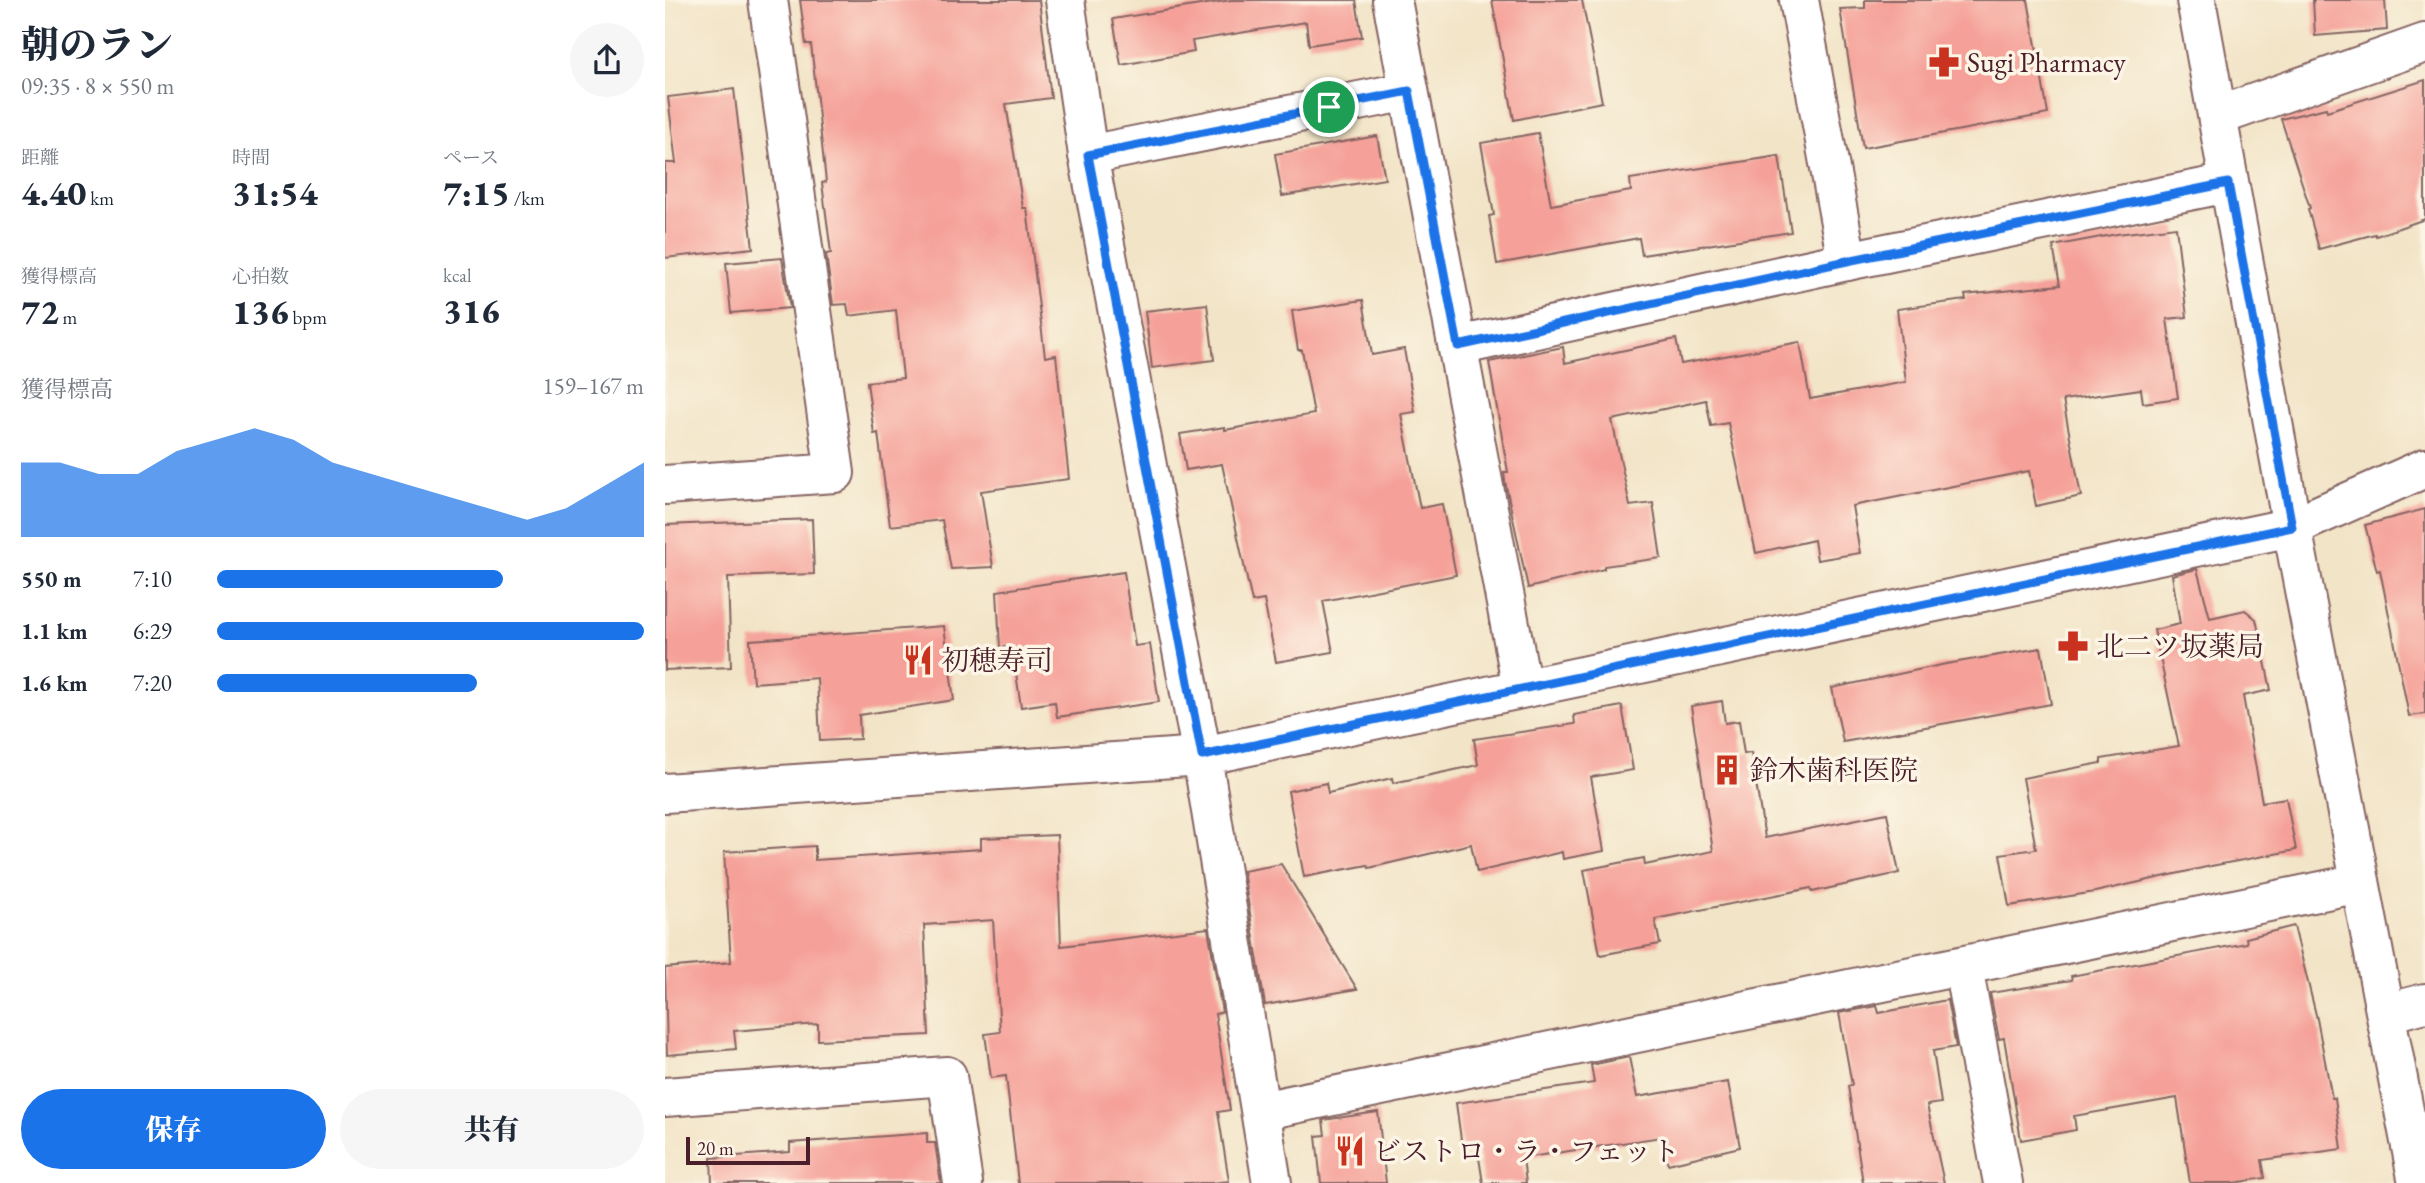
<!DOCTYPE html>
<html lang="ja">
<head>
<meta charset="utf-8">
<style>
  body { margin:0; font-family:"EB Garamond","Noto Serif JP",serif; background:#f6f6f7; color:#1f2937; height:100vh; display:flex; flex-direction:column; font-size:26px; white-space:nowrap }
  * { box-sizing:border-box; margin:0 }
  p { font-size:23px; color:#747a83 }
  .icon { flex:none; width:38px; height:38px; fill:none; stroke:currentColor; stroke-width:2; stroke-linecap:round; stroke-linejoin:round }
  .map { position:relative; flex:1; overflow:hidden }
  .drawer { display:flex; flex-direction:column; background:#fff; width:665px }
  .drawer>* { flex:none }
  .scale { position:absolute; left:21px; bottom:18px; width:124px; box-sizing:border-box; padding-left:7px; border:4px solid #4a1f2b; border-top:0; font-size:19px; line-height:24px; white-space:nowrap; color:#4a1f2b; -webkit-text-stroke:5px #fcf5e5; paint-order:stroke }
  .pin { position:absolute; display:grid; place-items:center; width:60px; height:60px; color:#fff; margin:-30px; border:4px solid #fff; border-radius:50%; box-shadow:0 2px 7px #0007 }
  .round { display:grid; place-items:center; flex:none; width:74px; height:74px; border-radius:37px; background:#f6f6f7 }
  .overview { display:flex; align-items:center; justify-content:space-between; height:119px; padding:0 21px }
  h1 { font-size:38px; font-weight:800; line-height:52px }
  .figures { display:grid; grid-template-columns:repeat(3,1fr); gap:10px; height:119px; padding:7px 21px }
  .figures div { display:grid; align-content:center }
  .figures b { font-size:35px; font-weight:800 }
  .figures small { font-size:19px; font-weight:400 }
  .figures p { font-size:19px }
  .chart { height:196px; padding:14px 21px }
  .chart p { display:flex; justify-content:space-between }
  .chart svg { width:100%; height:126px; margin-top:7px; fill:#1a73e8; opacity:.7 }
  .action { display:flex; gap:14px; margin-top:auto; padding:14px 21px }
  .action a { flex:1; height:80px; border-radius:42px; background:#1a73e8; color:#fff; font-size:28px; font-weight:800; line-height:80px; text-align:center }
  .action a+a { background:#f6f6f7; color:#1f2937 }
  ul { padding:0 21px; list-style:none; font-size:23px }
  li { display:grid; grid-template-columns:112px 84px 1fr; align-items:center; height:52px }
  li i { height:18px; border-radius:9px; background:#1a73e8 }
  main { display:flex; flex:1; min-height:0 }
  .map>svg:first-child { display:block }
</style>
</head>
<body>
<main>
<section class="drawer">
<div class="overview"><div><h1>朝のラン</h1><p>09:35 · 8 × 550 m</p></div><a class="round"><svg class="icon" aria-label="share" viewBox="0 0 24 24"><path d="M12 15V3M7 8l5-5 5 5M5 13v7h14v-7"/></svg></a></div>
<div class="figures">
<div><p>距離</p><b>4.40<small> km</small></b></div>
<div><p>時間</p><b>31:54</b></div>
<div><p>ペース</p><b>7:15<small> /km</small></b></div>
</div>
<div class="figures">
<div><p>獲得標高</p><b>72<small> m</small></b></div>
<div><p>心拍数</p><b>136<small> bpm</small></b></div>
<div><p>kcal</p><b>316</b></div>
</div>
<div class="chart"><p><span>獲得標高</span>159–167 m</p>
<svg viewBox="0 0 160 44" preserveAspectRatio="none"><path d="M0 44V18L10 18L20 22L30 22L40 14L50 10L60 6L70 10L80 18L90 22L100 26L110 30L120 34L130 38L140 34L150 26L160 18V44z"/></svg>
</div>
<ul>
<li><b>550 m</b>7:10<i style="width:67%"></i></li>
<li><b>1.1 km</b>6:29<i style="width:100%"></i></li>
<li><b>1.6 km</b>7:20<i style="width:61%"></i></li>
</ul>
<div class="action"><a>保存</a><a>共有</a></div>
</section>
<div class="map">
<svg width="1760" height="1183" viewBox="0 0 1760 1183">
  <rect width="100%" height="100%" fill="#fcf5e5"/>
  <filter id="ink" filterUnits="userSpaceOnUse"><feTurbulence type="fractalNoise" baseFrequency=".0143" numOctaves="2"/><feDisplacementMap in="SourceGraphic" scale="14" xChannelSelector="R" yChannelSelector="G"/><feConvolveMatrix kernelMatrix="1 2 1 2 8 2 1 2 1" color-interpolation-filters="sRGB"/></filter>
  <filter id="wash" filterUnits="userSpaceOnUse"><feTurbulence type="fractalNoise" baseFrequency=".00686" numOctaves="4" result="noise"/><feDisplacementMap in="SourceGraphic" scale="28" xChannelSelector="R" yChannelSelector="G"/><feGaussianBlur stdDeviation="1.57" result="paint"/><feColorMatrix in="noise" values="0 0 0 0 0 0 0 0 0 0 0 0 0 0 0 0 0 1.4 0 .05"/><feComposite in="paint" operator="in"/></filter>
  <g filter="url(#wash)">
    <rect width="100%" height="100%" fill="#f2e4c7"/>
    <g id="blocks">
      <!-- building -->
      <g fill="#f5a098">
        <path d="M 135,0 L 374,0 L 386,98 L 341,104 L 358,208 L 362,208 L 380,357 L 391,355 L 404,479 L 316,491 L 328,567 L 286,569 L 277,520 L 225,526 L 213,433 L 209,434 L 202,382 L 238,378 L 231,310 L 184,316 L 182,304 L 168,305 L 161,254 L 166,253 L 157,183 L 161,182 L 146,44 L 141,44 Z"/>
        <path d="M 566,0 L 691,0 L 697,37 L 644,45 L 641,22 L 527,41 L 529,52 L 456,65 L 448,19 Z"/>
        <path d="M 827,0 L 917,0 L 937,102 L 849,120 Z"/>
        <path d="M 1200,0 L 1363,0 L 1383,114 L 1198,148 L 1175,9 L 1200,8 Z"/>
        <path d="M 1648,0 L 1720,0 L 1722,30 L 1650,36 Z"/>
        <path d="M 1760,80 L 1760,219 L 1711,236 L 1710,234 L 1654,249 L 1643,209 L 1645,208 L 1616,119 L 1661,108 L 1662,111 Z"/>
        <path d="M 69,89 L 88,248 L 0,258 L 0,163 L 11,163 L 3,97 Z"/>
        <path d="M 873,133 L 886,205 L 966,191 L 965,179 L 1114,156 L 1126,232 L 977,255 L 974,238 L 832,264 L 824,216 L 829,215 L 816,143 Z"/>
        <path d="M 712,136 L 720,179 L 617,196 L 610,154 Z"/>
        <path d="M 1511,227 L 1522,317 L 1502,319 L 1513,398 L 1478,403 L 1476,389 L 1398,400 L 1416,496 L 1371,506 L 1364,471 L 1187,506 L 1195,553 L 1152,560 L 1149,540 L 1091,553 L 1063,423 L 1046,426 L 1041,400 L 947,420 L 965,506 L 988,503 L 996,558 L 939,566 L 939,569 L 863,588 L 840,481 L 839,472 L 843,472 L 824,362 L 898,347 L 900,363 L 1011,339 L 1016,364 L 1135,342 L 1145,399 L 1241,382 L 1232,309 L 1301,300 L 1300,295 L 1395,285 L 1388,246 L 1452,234 Z"/>
        <path d="M 117,258 L 125,308 L 66,313 L 61,263 Z"/>
        <path d="M 698,300 L 707,355 L 739,349 L 750,412 L 736,414 L 755,508 L 777,504 L 791,575 L 658,601 L 668,652 L 611,662 L 599,600 L 587,602 L 557,464 L 521,470 L 515,434 L 560,427 L 560,430 L 649,414 L 637,350 L 633,350 L 627,311 Z"/>
        <path d="M 542,304 L 549,360 L 487,368 L 480,311 Z"/>
        <path d="M 1760,509 L 1760,714 L 1744,716 L 1715,570 L 1712,571 L 1700,525 Z"/>
        <path d="M 147,519 L 149,574 L 63,577 L 66,667 L 0,670 L 0,525 Z"/>
        <path d="M 1532,569 L 1545,618 L 1580,610 L 1591,619 L 1606,690 L 1578,696 L 1597,802 L 1621,798 L 1631,850 L 1546,866 L 1430,892 L 1344,906 L 1335,854 L 1371,849 L 1358,778 L 1436,763 L 1436,759 L 1514,746 L 1489,630 L 1515,624 L 1507,575 Z"/>
        <path d="M 459,572 L 470,646 L 485,644 L 494,702 L 392,717 L 390,702 L 356,707 L 347,646 L 335,648 L 332,591 Z"/>
        <path d="M 279,626 L 289,700 L 194,715 L 195,739 L 155,741 L 152,678 L 88,683 L 85,640 Z"/>
        <path d="M 1376,648 L 1386,704 L 1178,742 L 1167,688 L 1281,664 Z"/>
        <path d="M 1057,701 L 1060,723 L 1074,721 L 1079,754 L 1086,753 L 1100,838 L 1222,813 L 1234,873 L 1147,892 L 1146,888 L 990,919 L 995,944 L 935,955 L 919,870 L 979,858 L 980,865 L 1048,851 L 1026,706 Z"/>
        <path d="M 957,706 L 968,770 L 926,777 L 939,851 L 898,859 L 897,852 L 812,872 L 806,844 L 704,868 L 703,865 L 639,877 L 623,791 L 661,783 L 663,793 L 727,778 L 728,783 L 813,765 L 809,739 L 910,724 L 909,715 Z"/>
        <path d="M 392,835 L 396,946 L 543,928 L 557,1012 L 550,1014 L 565,1110 L 553,1112 L 564,1181 L 546,1183 L 353,1183 L 341,1076 L 326,1078 L 320,1034 L 335,1032 L 328,920 L 259,925 L 264,1035 L 153,1040 L 153,1024 L 69,1031 L 71,1049 L 2,1055 L 0,968 L 66,962 L 59,852 L 150,846 L 150,860 L 316,849 L 316,838 Z"/>
        <path d="M 616,864 L 692,989 L 600,1005 L 578,871 Z"/>
        <path d="M 1629,926 L 1652,1019 L 1667,1098 L 1670,1098 L 1677,1149 L 1597,1160 L 1600,1178 L 1568,1183 L 1525,1183 L 1512,1098 L 1409,1116 L 1411,1130 L 1356,1140 L 1339,1038 L 1334,1039 L 1325,993 L 1407,980 L 1406,976 L 1582,943 L 1581,938 Z"/>
        <path d="M 1282,1000 L 1291,1047 L 1268,1051 L 1276,1103 L 1262,1105 L 1279,1183 L 1198,1183 L 1183,1086 L 1187,1085 L 1174,1013 L 1212,1006 L 1214,1013 Z"/>
        <path d="M 964,1057 L 972,1097 L 1063,1082 L 1075,1147 L 1003,1164 L 996,1137 L 858,1158 L 861,1183 L 818,1183 L 812,1145 L 797,1147 L 791,1103 L 929,1083 L 926,1065 Z"/>
        <path d="M 713,1112 L 721,1183 L 656,1183 L 651,1136 L 660,1135 L 658,1120 Z"/>
        <path d="M 262,1133 L 262,1143 L 270,1143 L 276,1183 L 47,1183 L 46,1158 L 125,1152 L 125,1143 Z"/>
      </g>
    </g>
  </g>
  <g filter="url(#ink)">
    <use href="#blocks" fill-opacity="0" stroke="#856462" stroke-width="2"/>
    <g fill="none" stroke-linecap="round" stroke-linejoin="round">
      <!-- minor casing -->
      <g stroke="#856462" stroke-width="42">
        <g id="minor">
          <path d="M 400,0 L 423,155 L 537,756 L 607,1183"/>
          <path d="M 727,0 L 857,688"/>
          <path d="M 1134,0 L 1182,261"/>
          <path d="M 1553,116 L 1760,43"/>
          <path d="M 423,155 L 744,91"/>
          <path d="M 793,346 L 1182,261 L 1563,183"/>
          <path d="M 0,485 L 170,473 L 103,0"/>
          <path d="M 0,793 L 537,756 L 1627,527 L 1760,468"/>
          <path d="M 1298,967 L 1338,1183"/>
          <path d="M 1721,1013 L 1760,1003"/>
          <path d="M 0,1097 L 282,1076 L 298,1183"/>
          <path d="M 596,1111 L 1695,883"/>
        </g>
      </g>
      <!-- tertiary casing -->
      <g stroke="#856462" stroke-width="42">
        <path id="tertiary" d="M 1531,0 L 1627,527 L 1753,1183"/>
      </g>
      <!-- minor -->
      <use href="#minor" stroke="#fff" stroke-width="38"/>
      <!-- tertiary -->
      <use href="#tertiary" stroke="#fff" stroke-width="38"/>
    </g>
  </g>
  <g fill="none" stroke-linecap="round" stroke-linejoin="round" filter="url(#ink)">
    <!-- route casing -->
    <g stroke="#fff" stroke-width="14">
      <path id="route" d="M 744,91 L 793,346 L 1182,261 L 1563,183 L 1627,527 L 537,756 L 423,155 Z"/>
    </g>
    <!-- route -->
    <use href="#route" stroke="#1a73e8" stroke-width="9"/>
  </g>
  <!-- icons -->
  <defs>
    <g id="pharmacy-bare" transform="scale(2.415)"><path d="M-2-6h4v4h4v4h-4v4h-4v-4h-4v-4h4Z" fill="#c8321e" stroke="#fcf5e5" stroke-width="2.5" paint-order="stroke"/></g>
    <g id="restaurant-bare" transform="scale(2.415)"><path d="M-5-6h1v4h1v-4h1v4h1v-4h1v5L-1.5 .5V6h-2V.5L-5-1ZM5-6V6H3V1.5H1.5Q1.5-4 5-6Z" fill="#c8321e" stroke="#fcf5e5" stroke-width="2.5" paint-order="stroke"/></g>
    <g id="building-bare" transform="scale(2.415)"><path d="M-4-6H4V6H1V3H-1V6H-4ZM-2.5-4.3h1.7v1.8h-1.7ZM.8-4.3h1.7v1.8H.8ZM-2.5-1h1.7V.8h-1.7ZM.8-1h1.7V.8H.8Z" fill="#c8321e" stroke="#fcf5e5" stroke-width="2.5" paint-order="stroke"/></g>
  </defs>
  <g fill-rule="evenodd">
    <use href="#pharmacy-bare" x="1279" y="62"/>
    <use href="#pharmacy-bare" x="1408" y="646"/>
    <use href="#restaurant-bare" x="253" y="660"/>
    <use href="#building-bare" x="1062" y="770"/>
    <use href="#restaurant-bare" x="685" y="1151"/>
  </g>
  <g text-anchor="middle" dominant-baseline="central" stroke-width="7" stroke-linejoin="round" paint-order="stroke">
    <!-- poi labels -->
    <g font-size="28" fill="#4a1f2b" stroke="#fcf5e5" text-anchor="start">
      <text x="1302" y="62">Sugi Pharmacy</text>
      <text x="1431" y="646">北二ツ坂薬局</text>
      <text x="276" y="660">初穂寿司</text>
      <text x="1085" y="770">鈴木歯科医院</text>
      <text x="708" y="1151">ビストロ・ラ・フェット</text>
    </g>
  </g>
</svg>
<div class="scale">20 m</div>
<div class="pin" style="left:664px;top:107px;background:#1e9e55"><svg class="icon" aria-label="arrive" viewBox="0 0 24 24"><path d="M6 21V4h12l-3 4 3 4H6"/></svg></div>
</div>
</main>
</body>
</html>
